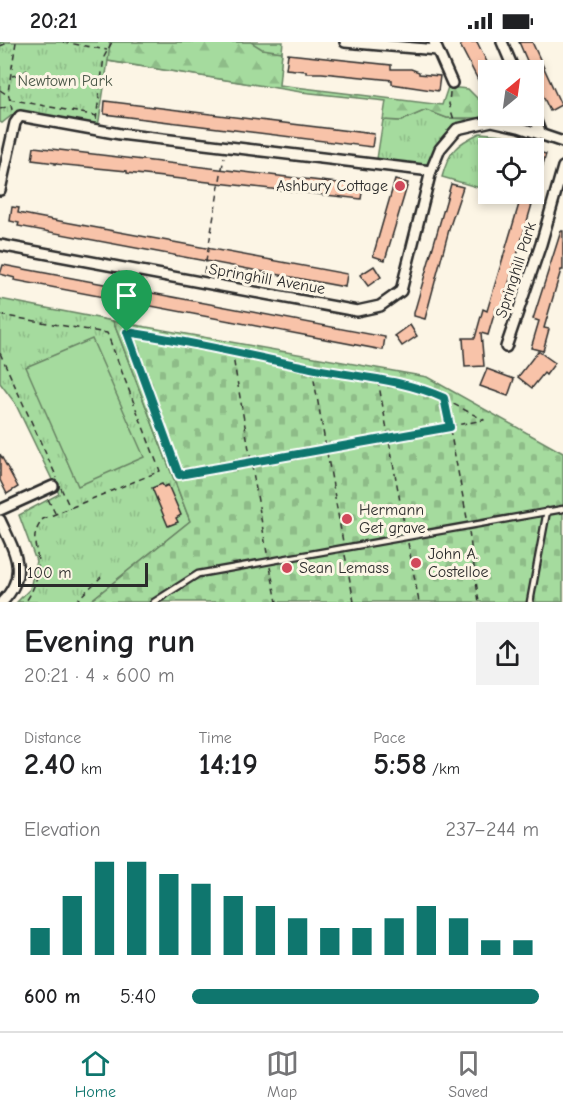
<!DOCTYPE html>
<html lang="en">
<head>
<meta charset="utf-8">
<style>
  body { margin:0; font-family:"Comic Neue",sans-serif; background:#f2f2f2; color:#202124; height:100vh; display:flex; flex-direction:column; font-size:22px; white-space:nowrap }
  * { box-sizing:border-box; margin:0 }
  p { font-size:20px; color:#757577 }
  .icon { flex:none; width:33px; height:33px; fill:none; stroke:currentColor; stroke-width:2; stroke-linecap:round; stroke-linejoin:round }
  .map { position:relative; height:560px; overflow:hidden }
  .sheet { display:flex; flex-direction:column; background:#fff; flex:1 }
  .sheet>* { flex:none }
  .needle { width:39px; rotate:29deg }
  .controls { position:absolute; left:478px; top:18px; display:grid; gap:12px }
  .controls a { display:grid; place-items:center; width:66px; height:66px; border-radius:0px; background:#fff; box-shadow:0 3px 9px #0003; font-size:30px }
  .scale { position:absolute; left:18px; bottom:15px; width:130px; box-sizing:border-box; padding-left:6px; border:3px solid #2b2b2b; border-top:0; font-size:16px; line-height:21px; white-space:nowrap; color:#2b2b2b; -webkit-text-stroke:4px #fcf5e5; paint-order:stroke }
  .pin { position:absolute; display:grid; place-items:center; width:51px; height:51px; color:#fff; margin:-62px -26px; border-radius:50% 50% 50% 0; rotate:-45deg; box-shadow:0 0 6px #0007 }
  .pin .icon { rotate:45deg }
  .round { display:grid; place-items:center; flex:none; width:63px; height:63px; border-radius:0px; background:#f2f2f2 }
  .head { display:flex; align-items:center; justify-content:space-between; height:102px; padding:0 24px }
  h1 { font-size:33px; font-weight:700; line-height:45px }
  .metrics { display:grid; grid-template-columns:repeat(3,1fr); gap:9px; height:102px; padding:6px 24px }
  .metrics div { display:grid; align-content:center }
  .metrics b { font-size:30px; font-weight:700 }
  .metrics small { font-size:16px; font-weight:400 }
  .metrics p { font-size:16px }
  .chart { height:168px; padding:12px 24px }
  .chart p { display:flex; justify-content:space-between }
  .chart svg { width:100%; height:108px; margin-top:6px; stroke:#0f766e; stroke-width:6 }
  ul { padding:0 24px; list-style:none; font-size:20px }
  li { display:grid; grid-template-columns:96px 72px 1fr; align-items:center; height:45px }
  li i { height:15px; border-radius:8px; background:#0f766e }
  .status { display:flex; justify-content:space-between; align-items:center; height:42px; padding:0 30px; background:#fff; direction:ltr }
  .status svg { height:16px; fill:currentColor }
  .tab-bar { display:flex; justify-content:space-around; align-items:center; height:84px; border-top:2px solid #e0e0e0; background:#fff; font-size:16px; color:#757577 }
  .tab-bar a { display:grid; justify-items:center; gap:3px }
  .tab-bar .current { color:#0f766e }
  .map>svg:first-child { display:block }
</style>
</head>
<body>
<div class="status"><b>20:21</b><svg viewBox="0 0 49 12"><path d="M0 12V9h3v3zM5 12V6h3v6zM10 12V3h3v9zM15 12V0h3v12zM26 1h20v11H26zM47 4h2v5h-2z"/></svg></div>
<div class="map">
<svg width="563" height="560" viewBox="0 0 563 560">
  <defs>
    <pattern id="grass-tufts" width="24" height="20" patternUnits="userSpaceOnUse" patternTransform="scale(1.5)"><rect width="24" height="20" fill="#a5db9e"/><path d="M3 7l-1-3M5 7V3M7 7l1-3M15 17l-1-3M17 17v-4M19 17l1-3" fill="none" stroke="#8ebc88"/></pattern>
    <pattern id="forest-firs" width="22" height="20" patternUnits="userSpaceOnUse" patternTransform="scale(1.5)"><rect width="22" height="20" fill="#a5db9e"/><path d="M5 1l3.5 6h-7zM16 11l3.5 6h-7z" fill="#8ebc88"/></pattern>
    <pattern id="cemetery-stones" width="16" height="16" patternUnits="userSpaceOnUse" patternTransform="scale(1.5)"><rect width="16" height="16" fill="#a5db9e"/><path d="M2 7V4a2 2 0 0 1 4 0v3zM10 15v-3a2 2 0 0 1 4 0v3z" fill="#8ebc88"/></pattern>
  </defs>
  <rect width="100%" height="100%" fill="#fcf5e5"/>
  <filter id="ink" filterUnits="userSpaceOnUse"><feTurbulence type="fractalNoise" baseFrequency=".0167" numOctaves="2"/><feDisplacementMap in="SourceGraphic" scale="12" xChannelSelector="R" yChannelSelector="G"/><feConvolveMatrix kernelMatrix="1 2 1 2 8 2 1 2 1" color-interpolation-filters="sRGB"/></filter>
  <g filter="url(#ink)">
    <!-- grass -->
    <g fill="url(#grass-tufts)" stroke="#688364" stroke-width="1.5">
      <path d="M 0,0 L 283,0 L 278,46 L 108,19 L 98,85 L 17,69 L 2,81 L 0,80 Z"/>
      <path d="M 426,68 L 447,76 L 467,77 C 447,91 439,99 429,121 L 423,123 L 377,117 L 383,78 L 401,79 Z"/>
      <path d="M 480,91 L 503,93 L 499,106 L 489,106 L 487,148 L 442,135 C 449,109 456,102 480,91 Z"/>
      <path d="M 0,257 L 113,279 L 190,479 L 89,560 L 17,560 L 30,547 L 36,519 L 19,473 L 59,452 L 15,361 L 0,341 Z"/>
    </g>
    <!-- forest -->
    <path fill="url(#forest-firs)" stroke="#688364" stroke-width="1.5" d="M 110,0 L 251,0 L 262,7 L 282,10 L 279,43 L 442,63 L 448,45 L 468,47 L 478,57 L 489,57 L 489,74 L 527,74 L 527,84 L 500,76 L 447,76 L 426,68 L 401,79 L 383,78 L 386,59 L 301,50 L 108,19 Z"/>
    <!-- cemetery -->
    <path fill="url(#cemetery-stones)" stroke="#688364" stroke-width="1.5" d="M 113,279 L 427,335 L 563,411 L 563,560 L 89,560 L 190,479 Z"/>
    <!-- garden -->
    <path fill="#a5db9e" stroke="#688364" stroke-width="1.5" d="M 92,297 L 144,415 L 78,444 L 26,325 Z"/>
    <!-- building -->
    <g fill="#f8c3a9" stroke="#2b2b2b" stroke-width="1.5">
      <path d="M 466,0 L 477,0 L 491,28 L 489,28 L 489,59 L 460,3 Z"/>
      <path d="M 519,0 L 532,0 L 561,63 L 550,69 L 534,35 L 534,28 L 531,28 Z"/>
      <path d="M 288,12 L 391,23 L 391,27 L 411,27 L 419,30 L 419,32 L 440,34 L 438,49 L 392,42 L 392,38 L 322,31 L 306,31 L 306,29 L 286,27 Z"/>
      <path d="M 105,59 L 374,92 L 372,105 L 104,72 Z"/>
      <path d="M 507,96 L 518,100 L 517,106 L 504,106 Z"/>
      <path d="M 34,105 L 363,144 L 361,157 L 127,131 L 127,129 L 55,122 L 56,121 L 32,118 Z"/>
      <path d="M 534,109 L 546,112 L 536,147 L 534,147 Z"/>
      <path d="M 395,138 L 408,141 L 385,218 L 373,214 Z"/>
      <path d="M 451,142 L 463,145 L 450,184 L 425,277 L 414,274 L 414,271 Z"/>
      <path d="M 522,152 L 535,152 L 501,268 L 496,266 L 488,293 L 481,291 L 484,324 L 465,325 L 463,296 L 475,296 L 483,267 L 487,269 Z"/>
      <path d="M 12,165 L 19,166 L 18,171 L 38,175 L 347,232 L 345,245 L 18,184 L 19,181 L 10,179 Z"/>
      <path d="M 561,189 L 563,189 L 563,228 L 561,228 L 544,286 L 549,287 L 543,309 L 531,306 L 539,279 L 533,277 Z"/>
      <path d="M 3,223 L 385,295 L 383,308 L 14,238 L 15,236 L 0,232 Z"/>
      <path d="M 374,224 L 381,235 L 368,244 L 360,233 Z"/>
      <path d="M 410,283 L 417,294 L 402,304 L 395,294 Z"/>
      <path d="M 538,309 L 555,321 L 546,333 L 544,331 L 532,346 L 518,335 Z"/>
      <path d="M 487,327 L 514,337 L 508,354 L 480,344 Z"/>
      <path d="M 0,412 L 18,445 L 7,452 L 0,438 Z"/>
      <path d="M 162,442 L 164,445 L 168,443 L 181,473 L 176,476 L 178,480 L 168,484 L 152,446 Z"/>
    </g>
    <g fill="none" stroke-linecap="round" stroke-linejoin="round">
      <!-- service casing -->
      <g stroke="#2b2b2b" stroke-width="9">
        <g id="service">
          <path d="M 154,560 L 198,532 L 563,467"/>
          <path d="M 530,560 L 547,469"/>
        </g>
      </g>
      <!-- minor casing -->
      <g stroke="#2b2b2b" stroke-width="14">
        <g id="minor">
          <path d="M 345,0 L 437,8"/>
          <path d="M 434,0 L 452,41"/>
          <path d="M 502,0 L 514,28"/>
          <path d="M 534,74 L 541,92"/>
          <path d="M 0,148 L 15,81 L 20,74 L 120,92 L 431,129"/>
          <path d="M 0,203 L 357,269 L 380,264 L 401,249 L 431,129 L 440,107 L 457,87 L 492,79 L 519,85 L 563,100"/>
          <path d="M 506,305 L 541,202 L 563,125"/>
          <path d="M 0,468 L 53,444"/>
          <path d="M 0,478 C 14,509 30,532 2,560"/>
        </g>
      </g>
      <!-- path -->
      <g stroke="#2b2b2b" stroke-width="1.5" stroke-dasharray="6 4.5" stroke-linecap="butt">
        <path d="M 63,0 L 107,8"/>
        <path d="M 0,4 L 10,0"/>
        <path d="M 12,34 L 22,32 L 27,28"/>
        <path d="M 0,48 L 9,54"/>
        <path d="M 450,50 L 449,62 L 454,78"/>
        <path d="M 9,57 L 97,74"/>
        <path d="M 0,67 L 9,64"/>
        <path d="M 12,68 L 8,50 L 16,0"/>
        <path d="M 96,78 L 104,15 L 112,0"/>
        <path d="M 204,231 L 224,115"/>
        <path d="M 0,273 L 107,291 L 160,429 L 43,477 C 28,497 38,503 38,523 C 39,533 32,553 25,560"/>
        <path d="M 127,290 L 232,308 L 312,326 L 421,345 L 484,378 L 179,433 Z"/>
        <path d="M 232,309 L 267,511"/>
        <path d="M 0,311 L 57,436"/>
        <path d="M 312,327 L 343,500"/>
        <path d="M 378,338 L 405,487"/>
        <path d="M 444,357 L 467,476"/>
        <path d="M 61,446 L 70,466"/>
        <path d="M 48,457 L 55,471"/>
        <path d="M 469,490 L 479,560"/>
        <path d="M 408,501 L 419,560"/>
        <path d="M 345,513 L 354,560"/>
        <path d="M 270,525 L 277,560"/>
        <path d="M 75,560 L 101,535"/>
      </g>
      <!-- service -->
      <use href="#service" stroke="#fcf5e5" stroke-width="4.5"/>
      <!-- minor -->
      <use href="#minor" stroke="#fcf5e5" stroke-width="9"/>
    </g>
  </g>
  <g fill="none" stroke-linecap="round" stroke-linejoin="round" filter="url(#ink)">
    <!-- route casing -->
    <g stroke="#fff" stroke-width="12">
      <path id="route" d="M 127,290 C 189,299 250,314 311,326 C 356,335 403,337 444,356 L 450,385 L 179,433 Z"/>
    </g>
    <!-- route -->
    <use href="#route" stroke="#0f766e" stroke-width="8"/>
  </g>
  <!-- markers -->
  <g fill="#d1495b" stroke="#fcf5e5" stroke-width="2">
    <circle cx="400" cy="144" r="6"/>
    <circle cx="347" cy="477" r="6"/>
    <circle cx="416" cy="521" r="6"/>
    <circle cx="287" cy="526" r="6"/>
  </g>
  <g text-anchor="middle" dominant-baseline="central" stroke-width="6" stroke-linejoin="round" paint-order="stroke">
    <!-- park labels -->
    <g font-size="16" fill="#4a5748" stroke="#fcf5e5">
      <text x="65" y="39">Newtown Park</text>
    </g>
    <!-- poi labels -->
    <g font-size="16" fill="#2b2b2b" stroke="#fcf5e5" text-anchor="start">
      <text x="388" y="144" text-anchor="end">Ashbury Cottage</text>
      <text x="359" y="468">Hermann<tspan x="359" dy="18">Get grave</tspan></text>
      <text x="428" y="512">John A.<tspan x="428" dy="18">Costelloe</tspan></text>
      <text x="299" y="526">Sean Lemass</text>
    </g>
    <!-- street labels -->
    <g font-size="16" fill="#2b2b2b" stroke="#fcf5e5">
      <text transform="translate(516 228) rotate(-72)">Springhill Park</text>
      <text transform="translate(267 237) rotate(10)">Springhill Avenue</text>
    </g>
  </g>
</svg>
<div class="controls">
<a><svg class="needle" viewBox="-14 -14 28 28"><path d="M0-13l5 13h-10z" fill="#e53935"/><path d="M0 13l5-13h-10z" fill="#757577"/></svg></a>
<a><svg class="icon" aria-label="locate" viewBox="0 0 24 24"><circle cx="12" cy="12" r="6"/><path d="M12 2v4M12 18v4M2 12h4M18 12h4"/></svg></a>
</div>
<div class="scale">100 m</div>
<div class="pin" style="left:127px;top:290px;background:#1e9e55"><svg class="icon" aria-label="arrive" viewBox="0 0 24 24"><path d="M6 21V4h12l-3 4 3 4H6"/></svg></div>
</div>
<section class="sheet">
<div class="head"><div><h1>Evening run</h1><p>20:21 · 4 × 600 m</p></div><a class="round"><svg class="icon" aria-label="share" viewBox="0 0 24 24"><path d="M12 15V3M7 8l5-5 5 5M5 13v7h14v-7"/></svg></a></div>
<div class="metrics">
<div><p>Distance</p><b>2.40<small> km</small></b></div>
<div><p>Time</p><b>14:19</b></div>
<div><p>Pace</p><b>5:58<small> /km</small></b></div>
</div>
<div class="chart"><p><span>Elevation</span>237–244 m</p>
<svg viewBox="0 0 160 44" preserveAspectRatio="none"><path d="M5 44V33M15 44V20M25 44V6M35 44V6M45 44V11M55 44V15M65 44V20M75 44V24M85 44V29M95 44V33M105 44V33M115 44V29M125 44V24M135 44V29M145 44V38M155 44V38"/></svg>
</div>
<ul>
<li><b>600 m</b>5:40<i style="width:100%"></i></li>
</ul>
</section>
<nav class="tab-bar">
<a class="current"><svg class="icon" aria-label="home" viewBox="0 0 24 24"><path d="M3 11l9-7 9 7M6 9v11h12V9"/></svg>Home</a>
<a><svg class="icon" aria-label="map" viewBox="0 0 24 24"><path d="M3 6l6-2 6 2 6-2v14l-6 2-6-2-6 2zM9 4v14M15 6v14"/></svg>Map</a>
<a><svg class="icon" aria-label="saved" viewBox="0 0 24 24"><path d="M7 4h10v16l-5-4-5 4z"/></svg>Saved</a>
</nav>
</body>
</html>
